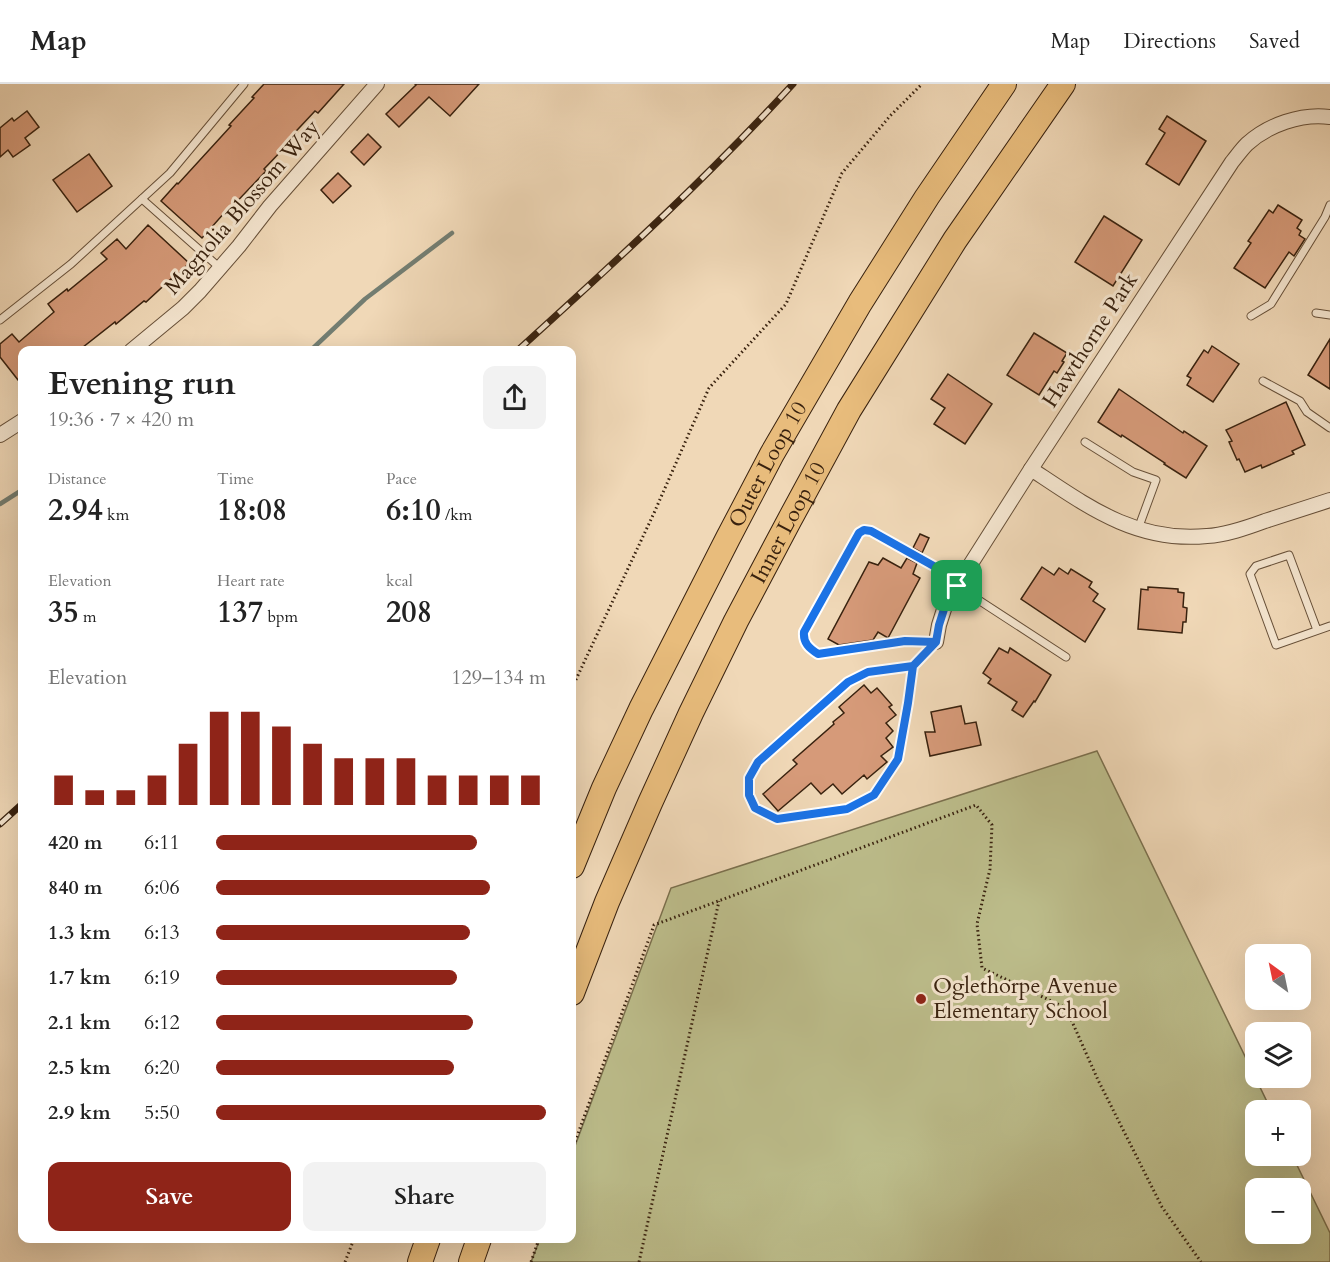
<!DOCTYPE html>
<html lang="en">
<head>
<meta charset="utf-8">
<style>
  body { margin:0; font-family:Cardo,serif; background:#f2f2f2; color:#222; height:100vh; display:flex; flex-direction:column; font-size:22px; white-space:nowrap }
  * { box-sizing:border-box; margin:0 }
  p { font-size:20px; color:#767676 }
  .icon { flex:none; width:33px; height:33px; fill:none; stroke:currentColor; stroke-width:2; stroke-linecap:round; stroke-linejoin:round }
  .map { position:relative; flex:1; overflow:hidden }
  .side { position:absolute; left:18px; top:262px; width:558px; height:897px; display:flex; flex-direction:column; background:#fff; border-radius:12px; box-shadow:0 6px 24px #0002 }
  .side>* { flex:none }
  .needle { width:39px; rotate:327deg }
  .fabs { position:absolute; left:1245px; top:860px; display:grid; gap:12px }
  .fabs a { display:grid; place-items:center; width:66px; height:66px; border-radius:12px; background:#fff; box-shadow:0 6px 24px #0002; font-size:30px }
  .pin { position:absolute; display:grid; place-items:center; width:51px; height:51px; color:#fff; margin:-26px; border-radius:12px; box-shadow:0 3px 9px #0006 }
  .round { display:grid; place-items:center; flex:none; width:63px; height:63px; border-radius:12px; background:#f2f2f2 }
  .headline { display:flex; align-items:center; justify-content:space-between; height:102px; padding:0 30px }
  h1 { font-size:33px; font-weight:800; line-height:45px }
  .figures { display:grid; grid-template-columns:repeat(3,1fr); gap:9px; height:102px; padding:6px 30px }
  .figures div { display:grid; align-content:center }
  .figures b { font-size:30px; font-weight:800 }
  .figures small { font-size:16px; font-weight:400 }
  .figures p { font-size:16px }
  .chart { height:168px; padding:12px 30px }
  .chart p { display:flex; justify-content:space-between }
  .chart svg { width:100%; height:108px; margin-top:6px; stroke:#8f2418; stroke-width:6 }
  .action { display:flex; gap:12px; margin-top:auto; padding:12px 30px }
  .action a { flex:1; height:69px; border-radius:12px; background:#8f2418; color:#fff; font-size:24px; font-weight:800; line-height:69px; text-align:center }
  .action a+a { background:#f2f2f2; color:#222 }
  ul { padding:0 30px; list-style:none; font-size:20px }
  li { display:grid; grid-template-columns:96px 72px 1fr; align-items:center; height:45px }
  li i { height:15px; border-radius:8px; background:#8f2418 }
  header { display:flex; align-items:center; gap:36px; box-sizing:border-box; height:84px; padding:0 30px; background:#fff; border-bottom:2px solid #e0e0e0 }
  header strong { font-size:28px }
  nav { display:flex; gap:33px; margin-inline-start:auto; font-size:21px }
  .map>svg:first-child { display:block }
</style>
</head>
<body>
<header>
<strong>Map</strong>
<nav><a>Map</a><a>Directions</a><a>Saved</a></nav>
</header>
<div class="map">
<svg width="1330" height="1178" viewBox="0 0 1330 1178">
  <rect width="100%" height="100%" fill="#f0d8b7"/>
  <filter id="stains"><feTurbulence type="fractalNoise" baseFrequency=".00333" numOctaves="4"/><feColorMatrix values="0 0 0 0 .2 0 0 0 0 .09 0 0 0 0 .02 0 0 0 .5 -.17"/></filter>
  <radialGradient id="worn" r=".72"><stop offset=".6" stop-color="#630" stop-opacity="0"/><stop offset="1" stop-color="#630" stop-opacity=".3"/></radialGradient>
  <!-- green -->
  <path fill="#bdbe8c" stroke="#7b704e" stroke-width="1.5" fill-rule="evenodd" d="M 1097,667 L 1271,1026 L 1256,1026 L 1256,1071 L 1292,1071 L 1330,1149 L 1330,1178 L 531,1178 L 540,1155 L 572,1155 L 572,1070 L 671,804 ZM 1256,1104 L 1300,1104 L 1300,1149 L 1256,1149 Z"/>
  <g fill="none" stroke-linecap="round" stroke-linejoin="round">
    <!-- stream -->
    <g stroke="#737d71" stroke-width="4.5">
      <path d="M 310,267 L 365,215 L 452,149"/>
      <path d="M 0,420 L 22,406"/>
    </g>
  </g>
  <!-- building -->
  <g fill="#d69a79" stroke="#39220f" stroke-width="1.5">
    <path d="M 264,0 L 344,0 L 318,29 L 315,27 L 285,59 L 287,61 L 264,85 L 266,87 L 227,128 L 226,127 L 202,154 L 161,117 L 177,99 L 178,100 L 231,42 L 229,41 L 254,14 L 252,13 Z"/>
    <path d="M 415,0 L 479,0 L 450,32 L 429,13 L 399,43 L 386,30 L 416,1 Z"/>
    <path d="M 27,27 L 39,43 L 25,54 L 30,61 L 13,73 L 8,66 L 0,73 L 0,44 L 12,34 L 14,37 Z"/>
    <path d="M 1167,32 L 1206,57 L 1179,101 L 1146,80 L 1165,49 L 1159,45 Z"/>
    <path d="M 368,50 L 381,63 L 364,81 L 351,68 Z"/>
    <path d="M 89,70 L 112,102 L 77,128 L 53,96 Z"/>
    <path d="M 338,89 L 351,102 L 333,119 L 321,106 Z"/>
    <path d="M 1278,121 L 1302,136 L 1297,144 L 1301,147 L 1299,151 L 1305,155 L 1294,172 L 1289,168 L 1265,204 L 1234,184 L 1251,159 L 1248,157 L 1255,147 L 1269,126 L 1273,129 Z"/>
    <path d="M 1104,132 L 1142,156 L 1113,202 L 1075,178 Z"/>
    <path d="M 148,141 L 189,179 L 173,196 L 171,195 L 146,218 L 144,217 L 116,240 L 115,238 L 78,267 L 22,267 L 22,301 L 0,273 L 0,260 L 12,250 L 19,258 L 54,228 L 48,220 L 67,205 L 68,207 L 107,175 L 101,169 L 117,155 L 126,165 Z"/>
    <path d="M 1034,249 L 1067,269 L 1062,277 L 1064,278 L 1057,289 L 1054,287 L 1039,311 L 1007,291 Z"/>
    <path d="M 1330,255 L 1330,305 L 1308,291 Z"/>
    <path d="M 1212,262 L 1239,280 L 1213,318 L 1187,301 L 1191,294 L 1187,292 L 1204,266 L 1208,269 Z"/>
    <path d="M 948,290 L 992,320 L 965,360 L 934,340 L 945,324 L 931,315 Z"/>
    <path d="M 1119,305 L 1183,349 L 1184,347 L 1207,362 L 1186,394 L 1164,380 L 1165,379 L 1122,351 L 1121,353 L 1098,338 Z"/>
    <path d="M 1286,318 L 1305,361 L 1292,367 L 1294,370 L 1262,384 L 1261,381 L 1245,388 L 1239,375 L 1237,376 L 1229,358 L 1232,357 L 1226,346 Z"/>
    <path d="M 920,450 L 929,454 L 922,469 L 913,464 Z"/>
    <path d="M 883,474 L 901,484 L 907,474 L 917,479 L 913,490 L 920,494 L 888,554 L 878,548 L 873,556 L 839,561 L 828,555 L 869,478 L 878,481 Z"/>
    <path d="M 1042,483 L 1054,491 L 1059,484 L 1068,490 L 1071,485 L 1092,498 L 1089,503 L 1098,510 L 1093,517 L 1105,525 L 1085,558 L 1021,515 Z"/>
    <path d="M 1148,503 L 1178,505 L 1178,508 L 1184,509 L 1183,523 L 1187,524 L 1186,538 L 1183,538 L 1182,549 L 1138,545 L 1141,505 L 1148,506 Z"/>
    <path d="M 999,564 L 1008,569 L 1010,564 L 1051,591 L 1035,618 L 1034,617 L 1023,633 L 1012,626 L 1017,618 L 988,599 L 991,595 L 983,589 Z"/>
    <path d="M 864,601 L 871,609 L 877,604 L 892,621 L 889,623 L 896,631 L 886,639 L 893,647 L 886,654 L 893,663 L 881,672 L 887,678 L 867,695 L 864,691 L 842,710 L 833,700 L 821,710 L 811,699 L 778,727 L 763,710 L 797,680 L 793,676 L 834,640 L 833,638 L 844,629 L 839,623 Z"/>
    <path d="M 961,622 L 965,640 L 976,638 L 981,661 L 930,672 L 925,648 L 935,648 L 931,628 Z"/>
  </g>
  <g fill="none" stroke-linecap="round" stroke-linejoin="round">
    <!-- lane casing -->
    <g stroke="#675039" stroke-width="9">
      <g id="lane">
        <path d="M 142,115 L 220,184"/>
        <path d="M 1316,229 L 1330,231"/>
        <path d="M 1251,232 L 1271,220 L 1325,133 L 1330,121"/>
        <path d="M 0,236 L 71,180 L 170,89 L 244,0"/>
        <path d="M 1263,297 L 1300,317 L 1307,328 L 1330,344"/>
        <path d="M 1085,358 L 1133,388 L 1156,396 L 1138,445"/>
        <path d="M 1317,546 L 1289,471 L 1256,482 L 1250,490 L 1276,561 L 1330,542"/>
        <path d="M 936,558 L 905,557 L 818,570 C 809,564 803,559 804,548 L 859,449 L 864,446 L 871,447 L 939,485 L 957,502 L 1066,573"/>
        <path d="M 913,582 L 908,619 L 898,675 L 874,711 L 847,725 L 777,735 L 755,724 L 749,711 L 749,694 L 758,678 L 847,598 L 868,588 L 913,582 L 936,558"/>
      </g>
    </g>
    <!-- street casing -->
    <g stroke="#675039" stroke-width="16">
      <g id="street">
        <path d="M 131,267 L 183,224 L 200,207 L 239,162 L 270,122 L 377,0"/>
        <path d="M 0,351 L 22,337"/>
        <path d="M 1031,385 C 1087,422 1136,459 1207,452 C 1226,451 1246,444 1265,437 C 1286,430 1308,423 1330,416"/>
        <path d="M 936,558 L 939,541 L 946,519 L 1031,385 L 1232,78 C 1237,72 1241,66 1247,60 C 1268,41 1301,29 1330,33"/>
      </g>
    </g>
    <!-- highway casing -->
    <g stroke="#39220f" stroke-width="26">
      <g id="highway">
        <path id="s1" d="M 572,782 L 604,704 L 641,625 L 728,454 L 772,370 L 860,219 L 927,113 L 1004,0"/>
        <path id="s2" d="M 572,909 L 607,818 L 650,719 L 691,629 L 736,537 L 790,435 L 849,326 L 955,156 L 1063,0"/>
        <path d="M 420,1178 L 428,1155"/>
        <path d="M 471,1178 L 479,1155"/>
      </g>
    </g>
    <!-- path -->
    <g stroke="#39220f" stroke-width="3" stroke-dasharray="1.5 3" stroke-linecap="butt">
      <path d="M 572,604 L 654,429 L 709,304 L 786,220 L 842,89 L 890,32 L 922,0"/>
      <path d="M 572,1066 L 654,841 L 976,721 L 992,741 L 990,785 L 977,840 L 982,884 L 1066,924 L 1098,996 L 1162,1123 L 1201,1178"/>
      <path d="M 345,1178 L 354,1155"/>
      <path d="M 531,1178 L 539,1155"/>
      <path d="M 639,1178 L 719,817"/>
    </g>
    <!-- lane -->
    <use href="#lane" stroke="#f5e6d0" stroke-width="7"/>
    <!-- street -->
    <use href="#street" stroke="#f5e6d0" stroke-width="14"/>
    <!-- highway -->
    <use href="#highway" stroke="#e8bc7c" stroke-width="24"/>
    <!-- rail casing -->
    <g stroke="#39220f" stroke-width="7">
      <g id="rail">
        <path d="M 517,267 C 612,181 706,95 793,0"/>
        <path d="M 0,740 L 22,720"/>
      </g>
    </g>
    <!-- rail -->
    <use href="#rail" stroke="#f5e6d0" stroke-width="4.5" stroke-dasharray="14" stroke-linecap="butt"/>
  </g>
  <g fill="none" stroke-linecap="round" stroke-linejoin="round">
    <!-- route casing -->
    <g stroke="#fff" stroke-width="12">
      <path id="route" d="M 957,502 L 939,485 L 871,447 L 864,446 L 859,449 L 804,548 C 803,559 809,564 818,570 L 905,557 L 936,558 L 913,582 L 868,588 L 848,598 L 758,678 L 749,694 L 749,711 L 755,724 L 777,735 L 847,725 L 874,711 L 898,675 L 908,619 L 913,582 L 936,558 L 939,541 L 946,519 L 957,502"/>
    </g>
    <!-- route -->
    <use href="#route" stroke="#1a73e8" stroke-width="8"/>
  </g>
  <!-- markers -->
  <circle fill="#8f2418" stroke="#f5e6d0" stroke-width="2" cx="921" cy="915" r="6"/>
  <g text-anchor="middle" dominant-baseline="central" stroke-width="6" stroke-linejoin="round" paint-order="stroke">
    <!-- street labels -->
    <g font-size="22" fill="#39220f" stroke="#f5e6d0">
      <text transform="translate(242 123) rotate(-49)">Magnolia Blossom Way</text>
      <text transform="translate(1090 256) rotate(-57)">Hawthorne Park</text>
      <text stroke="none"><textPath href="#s1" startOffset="447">Outer Loop 10</textPath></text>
      <text stroke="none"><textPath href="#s2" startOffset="518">Inner Loop 10</textPath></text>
    </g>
    <!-- poi labels -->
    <g font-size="22" fill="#39220f" stroke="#f5e6d0" text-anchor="start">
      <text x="933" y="902">Oglethorpe Avenue<tspan x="933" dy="25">Elementary School</tspan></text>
    </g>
  </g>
  <rect width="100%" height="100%" filter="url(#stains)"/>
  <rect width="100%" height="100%" fill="url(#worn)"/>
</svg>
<div class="fabs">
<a><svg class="needle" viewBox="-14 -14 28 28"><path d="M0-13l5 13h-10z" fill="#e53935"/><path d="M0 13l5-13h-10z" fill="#767676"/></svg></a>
<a><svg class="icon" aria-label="layers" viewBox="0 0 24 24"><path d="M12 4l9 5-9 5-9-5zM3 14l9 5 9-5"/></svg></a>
<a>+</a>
<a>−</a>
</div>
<div class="pin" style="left:957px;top:502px;background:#1e9e55"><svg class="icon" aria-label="arrive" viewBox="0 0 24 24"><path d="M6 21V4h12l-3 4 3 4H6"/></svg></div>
<section class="side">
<div class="headline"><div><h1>Evening run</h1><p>19:36 · 7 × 420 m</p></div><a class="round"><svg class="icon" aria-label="share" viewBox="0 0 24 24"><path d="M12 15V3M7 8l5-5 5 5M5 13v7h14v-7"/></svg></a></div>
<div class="figures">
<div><p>Distance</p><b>2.94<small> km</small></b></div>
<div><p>Time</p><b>18:08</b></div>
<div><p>Pace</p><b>6:10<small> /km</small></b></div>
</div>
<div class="figures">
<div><p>Elevation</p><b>35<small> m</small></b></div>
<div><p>Heart rate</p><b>137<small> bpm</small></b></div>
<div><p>kcal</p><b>208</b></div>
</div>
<div class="chart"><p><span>Elevation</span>129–134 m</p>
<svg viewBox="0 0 160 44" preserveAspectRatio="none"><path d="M5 44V32M15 44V38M25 44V38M35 44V32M45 44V19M55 44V6M65 44V6M75 44V12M85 44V19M95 44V25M105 44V25M115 44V25M125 44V32M135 44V32M145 44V32M155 44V32"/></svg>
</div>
<ul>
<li><b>420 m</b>6:11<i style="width:79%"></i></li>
<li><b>840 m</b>6:06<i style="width:83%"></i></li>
<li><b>1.3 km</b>6:13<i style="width:77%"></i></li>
<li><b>1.7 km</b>6:19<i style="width:73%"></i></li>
<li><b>2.1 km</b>6:12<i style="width:78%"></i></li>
<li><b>2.5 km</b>6:20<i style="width:72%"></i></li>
<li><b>2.9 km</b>5:50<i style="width:100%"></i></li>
</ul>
<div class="action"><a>Save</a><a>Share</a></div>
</section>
</div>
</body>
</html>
